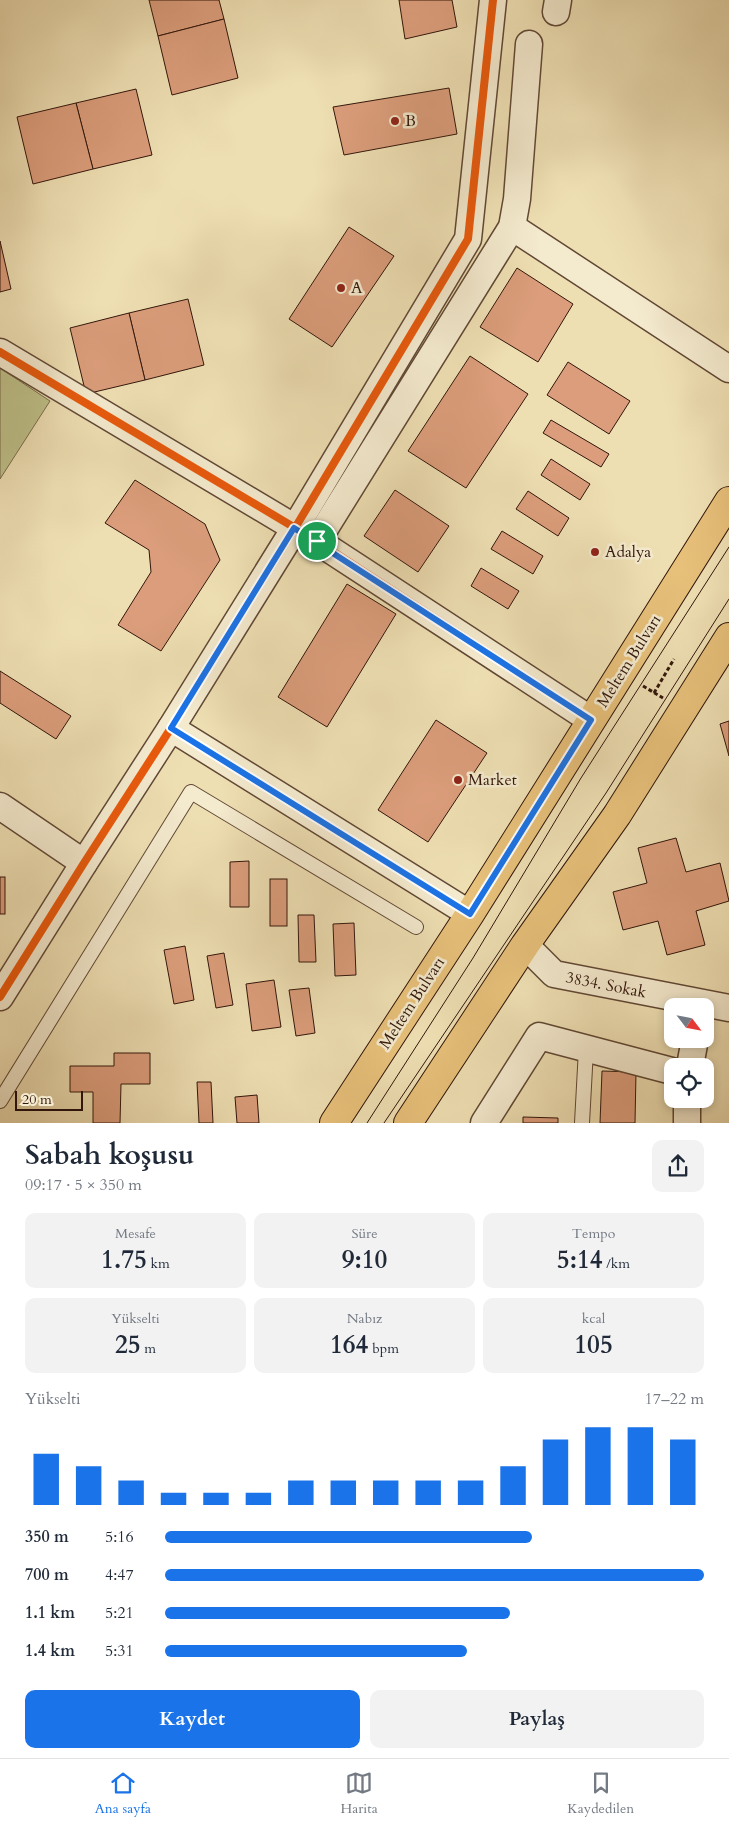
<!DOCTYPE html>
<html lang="tr">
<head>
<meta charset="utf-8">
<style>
  body { margin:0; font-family:Cardo,serif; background:#f2f2f3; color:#1f2937; height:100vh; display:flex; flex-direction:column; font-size:19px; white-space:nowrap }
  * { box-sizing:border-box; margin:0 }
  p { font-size:16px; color:#747a83 }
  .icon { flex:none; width:28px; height:28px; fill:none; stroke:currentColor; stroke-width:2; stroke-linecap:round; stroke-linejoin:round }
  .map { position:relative; height:1123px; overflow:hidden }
  .side { display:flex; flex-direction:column; background:#fff; flex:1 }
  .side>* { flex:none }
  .needle { width:32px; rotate:122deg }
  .controls { position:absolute; left:664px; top:998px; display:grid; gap:10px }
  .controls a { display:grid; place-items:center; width:50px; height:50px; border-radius:10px; background:#fff; box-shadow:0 2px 8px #0003; font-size:25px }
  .scale { position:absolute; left:15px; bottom:12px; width:68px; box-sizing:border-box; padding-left:5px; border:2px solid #32160b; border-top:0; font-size:14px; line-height:18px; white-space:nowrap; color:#32160b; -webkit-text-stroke:4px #f4eace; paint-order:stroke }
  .pin { position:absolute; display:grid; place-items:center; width:42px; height:42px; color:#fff; margin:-21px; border:2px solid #fff; border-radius:50%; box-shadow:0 1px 5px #0007 }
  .round { display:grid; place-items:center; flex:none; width:52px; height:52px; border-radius:10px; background:#f2f2f3 }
  .headline { display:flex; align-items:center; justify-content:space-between; height:85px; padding:0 25px }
  h1 { font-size:28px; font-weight:700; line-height:38px }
  .metrics { display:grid; grid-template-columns:repeat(3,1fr); gap:8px; height:85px; padding:5px 25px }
  .metrics div { display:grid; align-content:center; border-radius:10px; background:#f2f2f3; text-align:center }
  .metrics b { font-size:25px; font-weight:700 }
  .metrics small { font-size:14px; font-weight:400 }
  .metrics p { font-size:14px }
  .chart { height:140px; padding:10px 25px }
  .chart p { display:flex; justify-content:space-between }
  .chart svg { width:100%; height:90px; margin-top:5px; stroke:#1a73e8; stroke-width:6 }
  .action { display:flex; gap:10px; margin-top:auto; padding:10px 25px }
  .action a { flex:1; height:58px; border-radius:10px; background:#1a73e8; color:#fff; font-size:20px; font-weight:700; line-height:58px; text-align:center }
  .action a+a { background:#f2f2f3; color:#1f2937 }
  ul { padding:0 25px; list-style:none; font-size:16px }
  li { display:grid; grid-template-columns:80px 60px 1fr; align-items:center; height:38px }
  li i { height:12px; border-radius:6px; background:#1a73e8 }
  .tab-bar { display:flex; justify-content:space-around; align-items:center; height:70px; border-top:1px solid #e0e1e3; background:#fff; font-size:14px; color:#747a83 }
  .tab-bar a { display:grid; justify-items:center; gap:2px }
  .tab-bar .selected { color:#1a73e8 }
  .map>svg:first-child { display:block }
</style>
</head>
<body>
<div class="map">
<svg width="729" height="1123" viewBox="0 0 729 1123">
  <rect width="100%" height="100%" fill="#eedfb3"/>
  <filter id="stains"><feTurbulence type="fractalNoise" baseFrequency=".004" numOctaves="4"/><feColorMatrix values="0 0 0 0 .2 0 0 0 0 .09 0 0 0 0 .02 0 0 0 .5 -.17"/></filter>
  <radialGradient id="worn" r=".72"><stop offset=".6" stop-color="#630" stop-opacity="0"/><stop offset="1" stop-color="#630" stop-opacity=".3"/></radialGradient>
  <!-- green -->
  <path fill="#bec089" stroke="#786b4a" d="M 0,368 L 50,401 L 0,479 Z"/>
  <!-- building -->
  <g fill="#db9d7b" stroke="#32160b">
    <path d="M 149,0 L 219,0 L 224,19 L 158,36 Z"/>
    <path d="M 399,0 L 452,0 L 457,27 L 405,39 Z"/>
    <path d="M 224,19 L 238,78 L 172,95 L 158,36 Z"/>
    <path d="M 449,88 L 457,134 L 344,155 L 333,107 Z"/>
    <path d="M 136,89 L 152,155 L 93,169 L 76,103 Z"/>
    <path d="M 76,103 L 93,169 L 33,184 L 17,117 Z"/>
    <path d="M 349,227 L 394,256 L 332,347 L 289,319 Z"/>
    <path d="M 0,241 L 11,289 L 0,292 Z"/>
    <path d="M 517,268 L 573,304 L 538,362 L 480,327 Z"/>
    <path d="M 188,299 L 204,365 L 145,380 L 129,313 Z"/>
    <path d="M 129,313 L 145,380 L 86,394 L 70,328 Z"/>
    <path d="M 470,356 L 528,394 L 466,488 L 408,451 Z"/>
    <path d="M 568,362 L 630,401 L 609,434 L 547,395 Z"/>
    <path d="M 551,420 L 609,454 L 601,467 L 543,433 Z"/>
    <path d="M 551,459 L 590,484 L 580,500 L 541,475 Z"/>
    <path d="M 135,480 L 205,524 L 220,560 L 161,651 L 118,625 L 151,572 L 149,550 L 105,523 Z"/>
    <path d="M 395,490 L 449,526 L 418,572 L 364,536 Z"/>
    <path d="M 528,491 L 569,518 L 558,536 L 516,509 Z"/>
    <path d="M 502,531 L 543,556 L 533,574 L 491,549 Z"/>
    <path d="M 481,568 L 519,591 L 508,609 L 471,586 Z"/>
    <path d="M 347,584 L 396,614 L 327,727 L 278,697 Z"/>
    <path d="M 0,671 L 71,716 L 56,739 L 0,703 Z"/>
    <path d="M 436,720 L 487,753 L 428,842 L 378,810 Z"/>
    <path d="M 729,721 L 729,756 L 720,724 Z"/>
    <path d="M 676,838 L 686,872 L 720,863 L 729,901 L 696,911 L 705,945 L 667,955 L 658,921 L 623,930 L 613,892 L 647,883 L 638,848 Z"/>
    <path d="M 249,861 L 249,907 L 230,907 L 230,862 Z"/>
    <rect x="0" y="877" width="5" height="37"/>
    <rect x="270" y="879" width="17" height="47"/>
    <path d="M 298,915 L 314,915 L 316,962 L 299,962 Z"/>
    <path d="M 354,923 L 356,975 L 335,976 L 333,924 Z"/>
    <path d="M 185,946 L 194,1000 L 174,1004 L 164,950 Z"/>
    <path d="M 224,953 L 233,1005 L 216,1008 L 207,956 Z"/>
    <path d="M 274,980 L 281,1027 L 252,1031 L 246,984 Z"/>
    <path d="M 309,988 L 315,1033 L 296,1036 L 289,990 Z"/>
    <path d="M 114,1053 L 150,1053 L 150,1084 L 121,1084 L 120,1123 L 93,1123 L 93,1092 L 70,1092 L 70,1066 L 114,1066 Z"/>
    <path d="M 602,1071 L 636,1072 L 635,1123 L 600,1123 Z"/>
    <path d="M 197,1082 L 211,1082 L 213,1123 L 199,1123 Z"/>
    <path d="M 257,1095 L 259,1123 L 237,1123 L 235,1097 Z"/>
    <path d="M 523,1117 L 558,1118 L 558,1123 L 523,1123 Z"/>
  </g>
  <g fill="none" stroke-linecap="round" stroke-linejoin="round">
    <!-- lane casing -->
    <g stroke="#614835" stroke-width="16">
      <g id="lane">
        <path d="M 0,1101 L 191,792 L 416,927"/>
        <path d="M 582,1123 L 586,1049"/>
      </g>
    </g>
    <!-- street casing -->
    <g stroke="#614835" stroke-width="29">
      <g id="street">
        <path d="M 556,12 L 558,0"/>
        <path d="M 512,227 L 729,369"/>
        <path d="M 0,352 L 317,541 L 591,720"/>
        <path d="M 317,541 L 512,227 L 517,199 L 529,44"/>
        <path d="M 171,728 L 470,914"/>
        <path d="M 0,806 L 84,863"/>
        <path d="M 525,945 L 554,974 L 729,1008"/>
        <path d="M 0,997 L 84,863 L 171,728 L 295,528 L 468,239 L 493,0"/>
        <path d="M 690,1066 L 695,1039"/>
        <path d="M 484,1123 L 539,1036 L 672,1071"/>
        <path d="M 687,1123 L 687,1099"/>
      </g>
    </g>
    <!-- primary casing -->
    <g stroke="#32160b" stroke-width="30">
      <g id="primary">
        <path d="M 334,1123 L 470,914 L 729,501"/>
        <path d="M 408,1123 L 525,945 L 617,815 L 729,637"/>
      </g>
    </g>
    <!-- path -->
    <g stroke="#32160b" stroke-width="3" stroke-dasharray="4 2.5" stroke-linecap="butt">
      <path d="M 643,686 L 663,698"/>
      <path d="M 654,693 L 674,659"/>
    </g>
    <!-- lane -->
    <use href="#lane" stroke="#f4eace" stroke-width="14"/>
    <!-- street -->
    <use href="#street" stroke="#f4eace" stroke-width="26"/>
    <!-- primary -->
    <use href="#primary" stroke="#e7c07a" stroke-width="28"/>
    <!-- tram -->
    <g stroke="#32160b" stroke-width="1">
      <path d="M 367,1123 L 473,958 L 581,778 L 729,547"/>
      <path d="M 384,1123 L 606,793 L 729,599"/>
    </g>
    <!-- cycleway casing -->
    <g stroke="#f4eace" stroke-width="11">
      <g id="cycleway">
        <path d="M 0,352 L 317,541 L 591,720"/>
        <path d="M 0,997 L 84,863 L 171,728 L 295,528 L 468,239 L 493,0"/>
      </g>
    </g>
    <!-- cycleway -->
    <use href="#cycleway" stroke="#e8590c" stroke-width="8"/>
  </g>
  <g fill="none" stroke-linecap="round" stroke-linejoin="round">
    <!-- route casing -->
    <g stroke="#fff" stroke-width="10">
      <path id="route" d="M 294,528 L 591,720 L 470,914 L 171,728 Z"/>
    </g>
    <!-- route -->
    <use href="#route" stroke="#1a73e8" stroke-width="6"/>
  </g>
  <!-- markers -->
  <g fill="#8f2418" stroke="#f4eace" stroke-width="2">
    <circle cx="395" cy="121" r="5"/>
    <circle cx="341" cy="288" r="5"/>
    <circle cx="595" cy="552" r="5"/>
    <circle cx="458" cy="780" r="5"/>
  </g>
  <g text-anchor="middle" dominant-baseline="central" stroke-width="5" stroke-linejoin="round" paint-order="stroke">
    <!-- poi labels -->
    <g font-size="16" fill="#32160b" stroke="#f4eace" text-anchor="start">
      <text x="405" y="121">B</text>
      <text x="351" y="288">A</text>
      <text x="605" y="552">Adalya</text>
      <text x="468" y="780">Market</text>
    </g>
    <!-- street labels -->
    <g font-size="16" fill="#32160b" stroke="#f4eace">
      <text transform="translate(629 661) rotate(-58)">Meltem Bulvarı</text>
      <text transform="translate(606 985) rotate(11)">3834. Sokak</text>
      <text transform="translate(412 1003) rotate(-57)">Meltem Bulvarı</text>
    </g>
  </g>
  <rect width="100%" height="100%" filter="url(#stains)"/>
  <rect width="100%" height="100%" fill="url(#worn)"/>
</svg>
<div class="controls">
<a><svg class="needle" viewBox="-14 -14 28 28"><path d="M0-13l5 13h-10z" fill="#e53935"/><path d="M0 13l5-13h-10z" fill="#747a83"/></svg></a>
<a><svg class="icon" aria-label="locate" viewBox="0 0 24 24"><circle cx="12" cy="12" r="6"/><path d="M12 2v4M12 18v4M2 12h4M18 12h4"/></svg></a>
</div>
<div class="scale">20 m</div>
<div class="pin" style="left:317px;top:541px;background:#1e9e55"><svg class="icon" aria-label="arrive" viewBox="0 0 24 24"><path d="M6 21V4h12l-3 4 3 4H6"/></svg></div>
</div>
<section class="side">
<div class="headline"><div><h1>Sabah koşusu</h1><p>09:17 · 5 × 350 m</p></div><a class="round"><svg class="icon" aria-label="share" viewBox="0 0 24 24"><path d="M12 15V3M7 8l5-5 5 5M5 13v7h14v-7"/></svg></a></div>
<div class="metrics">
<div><p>Mesafe</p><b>1.75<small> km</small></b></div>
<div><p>Süre</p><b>9:10</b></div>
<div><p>Tempo</p><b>5:14<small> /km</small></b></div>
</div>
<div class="metrics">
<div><p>Yükselti</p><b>25<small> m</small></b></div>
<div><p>Nabız</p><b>164<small> bpm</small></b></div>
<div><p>kcal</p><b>105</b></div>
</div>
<div class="chart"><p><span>Yükselti</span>17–22 m</p>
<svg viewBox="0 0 160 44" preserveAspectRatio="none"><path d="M5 44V19M15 44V25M25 44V32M35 44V38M45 44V38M55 44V38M65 44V32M75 44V32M85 44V32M95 44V32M105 44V32M115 44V25M125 44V12M135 44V6M145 44V6M155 44V12"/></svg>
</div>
<ul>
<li><b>350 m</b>5:16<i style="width:68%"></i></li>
<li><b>700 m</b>4:47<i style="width:100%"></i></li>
<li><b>1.1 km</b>5:21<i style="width:64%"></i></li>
<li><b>1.4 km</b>5:31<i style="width:56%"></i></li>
</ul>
<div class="action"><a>Kaydet</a><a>Paylaş</a></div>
</section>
<nav class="tab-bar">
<a class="selected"><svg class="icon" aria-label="home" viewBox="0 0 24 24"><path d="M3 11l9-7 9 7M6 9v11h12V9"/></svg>Ana sayfa</a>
<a><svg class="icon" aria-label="map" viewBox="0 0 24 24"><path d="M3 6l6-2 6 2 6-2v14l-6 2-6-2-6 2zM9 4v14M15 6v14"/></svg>Harita</a>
<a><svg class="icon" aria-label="saved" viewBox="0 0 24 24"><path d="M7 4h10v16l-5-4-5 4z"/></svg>Kaydedilen</a>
</nav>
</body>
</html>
